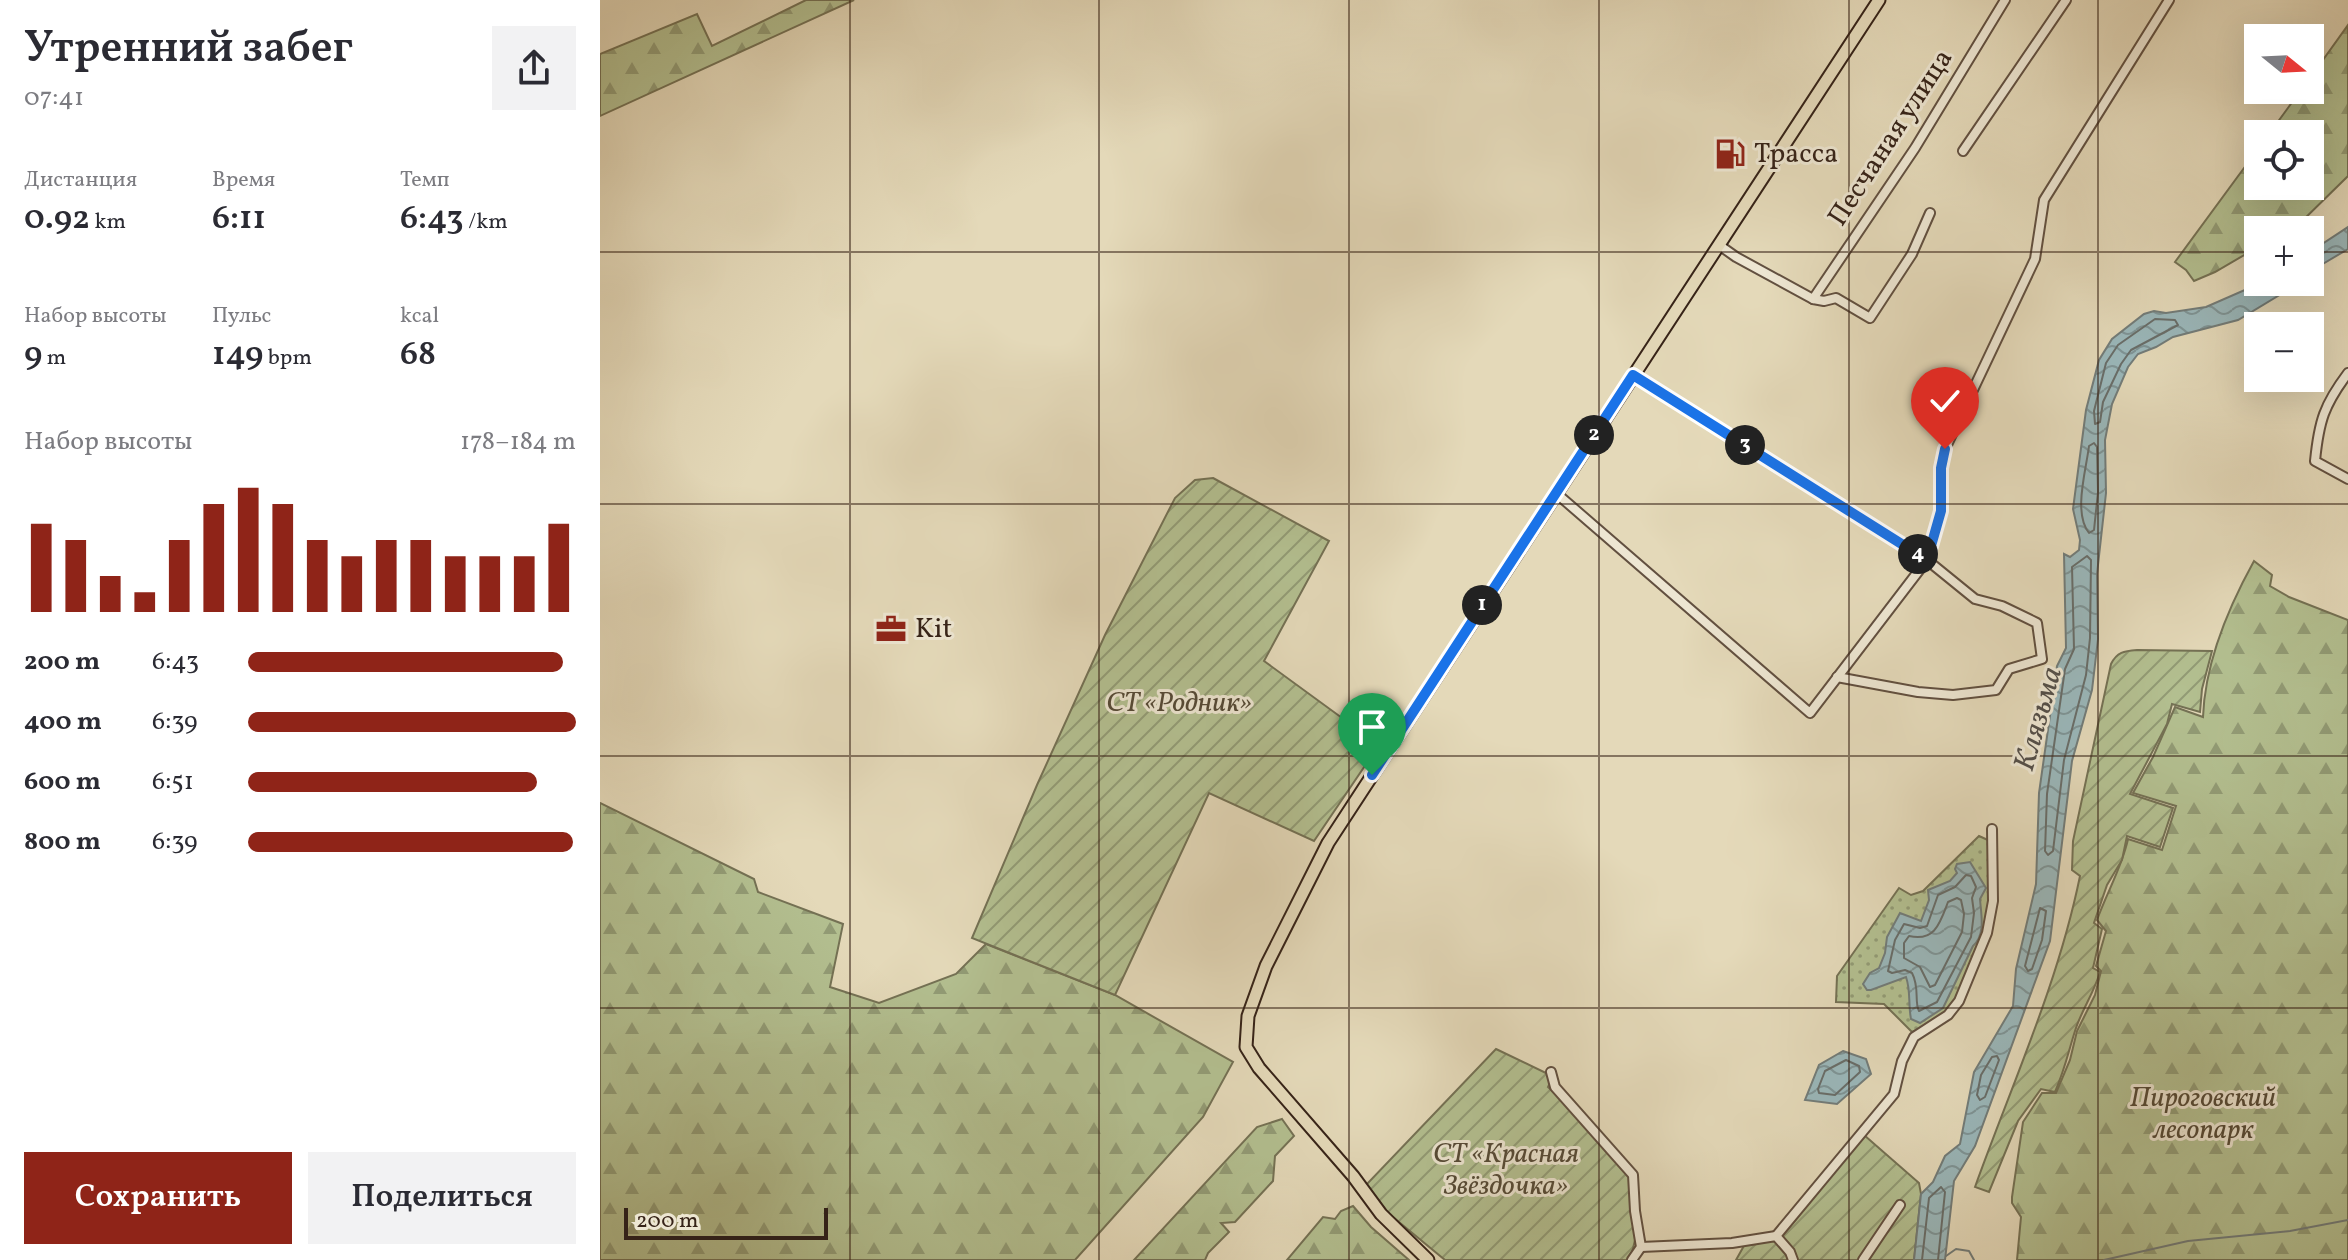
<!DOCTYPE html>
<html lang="ru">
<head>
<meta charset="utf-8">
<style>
  body { margin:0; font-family:Vollkorn,serif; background:#f2f2f3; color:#2b2b33; height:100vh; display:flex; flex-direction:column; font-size:30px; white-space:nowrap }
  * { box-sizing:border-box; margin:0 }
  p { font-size:26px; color:#7c7c81 }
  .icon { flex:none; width:44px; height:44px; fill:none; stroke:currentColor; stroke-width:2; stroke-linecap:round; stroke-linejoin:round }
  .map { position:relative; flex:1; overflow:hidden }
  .drawer { display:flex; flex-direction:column; background:#fff; width:600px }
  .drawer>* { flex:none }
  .needle { width:52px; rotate:108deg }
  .buttons { position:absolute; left:1644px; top:24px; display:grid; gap:16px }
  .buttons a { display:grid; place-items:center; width:80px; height:80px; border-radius:0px; background:#fff; box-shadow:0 8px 32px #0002; font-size:40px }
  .scale { position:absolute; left:24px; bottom:20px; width:204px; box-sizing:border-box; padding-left:8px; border:4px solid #362318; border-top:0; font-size:22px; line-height:28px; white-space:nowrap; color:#362318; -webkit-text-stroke:6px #ede6d2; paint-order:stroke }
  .pin { position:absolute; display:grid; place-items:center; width:68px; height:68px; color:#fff; margin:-82px -34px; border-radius:50% 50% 50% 0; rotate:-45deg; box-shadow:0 0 8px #0007 }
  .pin .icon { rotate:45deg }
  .km { position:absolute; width:40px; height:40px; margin:-20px; border-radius:50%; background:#222; color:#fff; font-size:22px; line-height:40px; text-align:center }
  .round { display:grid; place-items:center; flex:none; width:84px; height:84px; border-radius:0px; background:#f2f2f3 }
  .head { display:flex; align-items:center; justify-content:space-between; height:136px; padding:0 24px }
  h1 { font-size:44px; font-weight:600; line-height:60px }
  .stats { display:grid; grid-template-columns:repeat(3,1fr); gap:12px; height:136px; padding:8px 24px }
  .stats div { display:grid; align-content:center }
  .stats b { font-size:34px; font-weight:600 }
  .stats small { font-size:22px; font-weight:400 }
  .stats p { font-size:22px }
  .chart { height:224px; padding:16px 24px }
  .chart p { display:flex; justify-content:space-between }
  .chart svg { width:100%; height:144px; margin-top:8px; stroke:#8f2418; stroke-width:6 }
  .primary-button { display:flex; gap:16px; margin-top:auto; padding:16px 24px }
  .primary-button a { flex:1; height:92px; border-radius:0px; background:#8f2418; color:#fff; font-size:32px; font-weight:600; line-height:92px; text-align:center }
  .primary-button a+a { background:#f2f2f3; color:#2b2b33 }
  ul { padding:0 24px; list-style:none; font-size:26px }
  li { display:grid; grid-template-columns:128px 96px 1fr; align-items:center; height:60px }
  li i { height:20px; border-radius:10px; background:#8f2418 }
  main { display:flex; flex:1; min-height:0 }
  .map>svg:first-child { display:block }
</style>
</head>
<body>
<main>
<section class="drawer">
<div class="head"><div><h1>Утренний забег</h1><p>07:41</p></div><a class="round"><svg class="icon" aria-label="share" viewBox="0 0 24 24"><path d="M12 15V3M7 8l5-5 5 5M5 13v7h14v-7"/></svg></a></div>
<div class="stats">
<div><p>Дистанция</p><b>0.92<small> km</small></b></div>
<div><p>Время</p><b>6:11</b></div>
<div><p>Темп</p><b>6:43<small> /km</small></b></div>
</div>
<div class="stats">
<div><p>Набор высоты</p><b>9<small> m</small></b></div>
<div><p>Пульс</p><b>149<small> bpm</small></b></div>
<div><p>kcal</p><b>68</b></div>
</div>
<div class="chart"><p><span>Набор высоты</span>178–184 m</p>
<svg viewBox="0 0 160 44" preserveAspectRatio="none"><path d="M5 44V17M15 44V22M25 44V33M35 44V38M45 44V22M55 44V11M65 44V6M75 44V11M85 44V22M95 44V27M105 44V22M115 44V22M125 44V27M135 44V27M145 44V27M155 44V17"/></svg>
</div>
<ul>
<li><b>200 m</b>6:43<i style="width:96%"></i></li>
<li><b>400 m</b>6:39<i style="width:100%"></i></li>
<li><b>600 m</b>6:51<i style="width:88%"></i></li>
<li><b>800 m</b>6:39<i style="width:99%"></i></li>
</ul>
<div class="primary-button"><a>Сохранить</a><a>Поделиться</a></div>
</section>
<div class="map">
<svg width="1748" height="1260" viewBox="0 0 1748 1260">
  <defs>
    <pattern id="forest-firs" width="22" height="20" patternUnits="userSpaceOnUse" patternTransform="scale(2)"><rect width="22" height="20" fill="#b3bf90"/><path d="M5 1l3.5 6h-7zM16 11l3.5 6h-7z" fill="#929b75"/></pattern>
    <pattern id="park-dots" width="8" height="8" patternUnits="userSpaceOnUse" patternTransform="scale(2)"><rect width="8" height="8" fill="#b3bf90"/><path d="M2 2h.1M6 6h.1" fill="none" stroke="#929b75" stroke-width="1.8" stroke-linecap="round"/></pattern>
    <pattern id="garden-furrows" width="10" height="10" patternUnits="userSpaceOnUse" patternTransform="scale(2)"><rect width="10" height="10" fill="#b3bf90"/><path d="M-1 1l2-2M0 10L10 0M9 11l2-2" fill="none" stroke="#929b75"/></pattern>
    <pattern id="water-waves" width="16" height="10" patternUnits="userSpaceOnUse" patternTransform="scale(2)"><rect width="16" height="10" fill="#9ab7ba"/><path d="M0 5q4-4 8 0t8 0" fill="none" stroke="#7e9496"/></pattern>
  </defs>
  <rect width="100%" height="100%" fill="#e4d9b9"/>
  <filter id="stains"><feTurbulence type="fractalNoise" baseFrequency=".0025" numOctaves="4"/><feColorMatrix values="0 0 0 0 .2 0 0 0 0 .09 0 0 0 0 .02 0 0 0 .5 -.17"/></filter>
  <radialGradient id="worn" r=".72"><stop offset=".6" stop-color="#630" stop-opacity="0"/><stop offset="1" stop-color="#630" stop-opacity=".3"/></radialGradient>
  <!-- forest -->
  <g fill="url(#forest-firs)" stroke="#747154" stroke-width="2">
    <path d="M 206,0 L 254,0 L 0,116 L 0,54 L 97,14 L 112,46 Z"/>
    <path d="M 1748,25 L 1748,176 L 1694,229 L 1658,230 L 1658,247 L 1615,272 L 1594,281 L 1586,270 L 1575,262 L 1658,149 L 1658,186 L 1710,186 L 1710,134 L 1669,134 L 1701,90 L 1710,90 L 1710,78 Z"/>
    <path d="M 1654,561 L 1672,575 L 1670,586 L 1689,597 L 1748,620 L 1748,1260 L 1417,1260 L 1421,1217 L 1412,1203 L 1412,1197 L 1423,1122 L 1442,1093 L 1456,1093 L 1470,1060 L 1477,1031 L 1495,995 L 1501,971 L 1496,966 L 1506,931 L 1497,920 C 1507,892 1522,867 1528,839 L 1562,850 L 1576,806 L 1533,793 L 1553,757 L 1575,707 L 1603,717 C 1605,662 1628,608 1654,561 Z"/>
    <path d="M 0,803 L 154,879 L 158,892 L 243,924 L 230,987 L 279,1003 L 356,974 L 386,944 L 515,995 L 633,1062 L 603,1117 L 475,1260 L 0,1260 Z"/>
    <path d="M 682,1119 L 694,1136 L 675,1156 L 673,1181 L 635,1222 L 621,1223 L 629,1232 L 608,1253 L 605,1260 L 534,1260 L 657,1127 Z"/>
    <path d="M 753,1206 L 771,1227 L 809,1260 L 687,1260 L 723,1217 L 735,1219 L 741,1211 Z"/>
  </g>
  <!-- park -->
  <path fill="url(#park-dots)" stroke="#747154" stroke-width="2" d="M 1379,836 L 1390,841 L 1392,884 L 1386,932 L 1356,1001 L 1337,1021 L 1312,1032 L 1284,1004 L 1236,1002 L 1237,976 L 1299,888 L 1311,895 L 1323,891 Z"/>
  <!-- garden -->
  <g fill="url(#garden-furrows)" stroke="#747154" stroke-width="2">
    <path d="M 613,478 L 729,541 L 664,661 L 779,745 L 714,841 L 609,793 L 515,995 L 372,938 L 437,785 L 505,635 L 575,498 L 595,480 Z"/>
    <path d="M 1537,650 L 1612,651 L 1602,689 L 1600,712 L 1572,704 L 1567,724 L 1530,794 L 1573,808 L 1560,847 L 1527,836 L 1522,860 L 1507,885 L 1494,923 L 1502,929 L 1493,968 L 1500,972 C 1494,993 1481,1011 1475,1031 C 1468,1053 1465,1069 1455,1092 L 1441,1089 L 1418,1121 L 1389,1192 L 1375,1187 C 1412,1084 1458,984 1480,876 L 1472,870 L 1473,841 L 1511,664 C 1517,652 1524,651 1537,650 Z"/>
    <path d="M 896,1049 L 948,1074 L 950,1083 L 948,1087 L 972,1110 L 1032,1178 L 1035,1240 L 1031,1257 L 1035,1260 L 845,1260 L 788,1213 L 766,1185 Z"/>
    <path d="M 1264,1135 L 1319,1183 L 1321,1194 L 1314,1260 L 1136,1260 L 1145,1244 L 1179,1240 Z"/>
  </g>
  <!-- water -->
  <g fill="url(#water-waves)" stroke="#727c79" stroke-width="2">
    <path d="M 1748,227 L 1748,249 L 1716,268 L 1715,274 L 1710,277 L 1710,252 Z"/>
    <path d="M 1663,282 L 1701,282 L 1638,320 L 1573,337 L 1556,347 L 1538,354 L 1528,367 L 1512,404 L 1505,440 L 1506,493 L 1497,574 L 1498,639 L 1492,690 L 1472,761 L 1450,941 L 1375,1146 L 1354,1181 L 1345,1260 L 1314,1260 L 1321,1194 L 1333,1182 L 1345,1156 L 1360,1144 L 1374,1072 L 1413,1006 L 1416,969 L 1436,884 L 1439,793 L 1457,666 L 1466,648 L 1464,554 L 1470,557 L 1479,550 L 1480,540 L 1473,509 L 1486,410 L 1499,360 L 1512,339 L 1544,314 L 1554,311 L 1566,313 L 1606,307 Z"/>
    <path d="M 1370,862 L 1386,888 L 1380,899 C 1381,914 1386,935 1373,946 L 1343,1008 L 1320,1023 L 1311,1019 C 1308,1004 1311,991 1306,977 L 1271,990 L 1267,990 L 1263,984 L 1270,973 L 1279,968 L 1285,953 L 1287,937 L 1300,913 L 1321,921 L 1329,900 L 1328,890 L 1350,881 L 1357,873 L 1355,869 L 1357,864 Z"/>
    <path d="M 1243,1051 L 1266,1059 L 1271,1074 L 1237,1104 L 1205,1100 L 1219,1065 Z"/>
  </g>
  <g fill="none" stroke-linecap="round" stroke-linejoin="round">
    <!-- shore -->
    <g stroke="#686d69" stroke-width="2">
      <path d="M 1555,319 L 1575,320 L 1578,325 L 1531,350 L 1521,364 L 1503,402 L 1500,422 L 1495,424 L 1494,411 L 1506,363 L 1518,345 Z"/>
      <path d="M 1494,443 L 1497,447 L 1498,492 L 1494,530 L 1489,533 C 1473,513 1486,471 1489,446 Z"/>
      <path d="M 1487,556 L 1491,560 L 1490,638 L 1486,675 L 1464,760 L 1453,851 L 1448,855 L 1445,851 L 1447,794 L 1465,669 L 1474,649 L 1472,567 Z"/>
      <path d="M 1366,875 L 1371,876 L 1376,887 L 1372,898 L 1374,913 L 1371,937 L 1337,1002 L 1319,1011 C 1314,1002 1320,988 1312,973 L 1305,970 L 1292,973 L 1288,971 L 1295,940 L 1304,924 L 1320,928 L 1327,926 L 1338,895 L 1355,887 Z"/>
      <path d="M 1357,898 L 1361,900 L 1364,914 L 1362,932 L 1335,985 L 1330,987 L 1320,967 L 1304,958 L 1304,943 L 1309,936 C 1335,942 1340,923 1348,902 Z"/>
      <path d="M 1440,908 L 1446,911 L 1442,940 L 1432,969 L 1428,971 L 1425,966 Z"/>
      <path d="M 1397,1056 L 1399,1060 L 1385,1097 L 1380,1100 L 1377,1095 L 1381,1075 L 1392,1057 Z"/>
      <path d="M 1246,1060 L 1259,1066 L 1260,1072 L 1235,1095 L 1219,1093 L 1218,1089 L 1225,1071 Z"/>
      <path d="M 1322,1260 L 1329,1198 L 1341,1187 L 1345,1192 L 1338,1260"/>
    </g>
    <!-- stream -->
    <g stroke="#727c79" stroke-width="2">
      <path d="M 1346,1256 L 1356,1249 L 1369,1251 L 1374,1260"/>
      <path d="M 1504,1260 L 1588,1241 L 1690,1231 L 1748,1220"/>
    </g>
    <!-- minor casing -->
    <g stroke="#625040" stroke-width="12">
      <g id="minor">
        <path d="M 1363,151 L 1466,0"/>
        <path d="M 1119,245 L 1136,257 L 1213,299 L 1224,301 L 1236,298 L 1270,318 L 1312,254 L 1330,213"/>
        <path d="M 1213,299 L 1315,148 L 1405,0"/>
        <path d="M 1748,373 C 1724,405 1719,421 1715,461 L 1748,479"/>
        <path d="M 1033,375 L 1327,560 L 1375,599 L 1402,606 L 1437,623 L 1442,659 L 1409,669 L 1396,690 L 1353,695 L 1318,692 L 1237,677"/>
        <path d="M 956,493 L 1210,713 L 1327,560 L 1341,511 L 1341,468 L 1345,449 L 1435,259 L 1444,200 L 1569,0"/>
        <path d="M 951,1072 L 955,1087 L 1033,1175 L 1035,1211 L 1041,1247 L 1032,1260"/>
        <path d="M 1176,1236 L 1294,1094 L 1302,1061 L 1314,1037 L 1348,1015 L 1359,1001 L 1387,933 L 1393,901 L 1392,829"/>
        <path d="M 1041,1247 L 1132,1243 L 1176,1236 L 1190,1252 L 1193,1260"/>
        <path d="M 1263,1260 L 1300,1205"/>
      </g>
    </g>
    <!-- major casing -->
    <g stroke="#362318" stroke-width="15">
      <path id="major" d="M 828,1260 L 781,1214 L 753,1176 L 659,1068 L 646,1047 L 648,1016 L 666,966 L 728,843 L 1279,0"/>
    </g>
    <!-- minor -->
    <use href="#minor" stroke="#ede6d2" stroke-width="8"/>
    <!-- major -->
    <use href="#major" stroke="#e4d9b9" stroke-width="11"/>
  </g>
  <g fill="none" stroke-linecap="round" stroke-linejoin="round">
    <!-- route casing -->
    <g stroke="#fff" stroke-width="16">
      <path id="route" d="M 772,775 L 1033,375 L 1327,560 L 1341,511 L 1341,468 L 1345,449"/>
    </g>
    <!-- route -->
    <use href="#route" stroke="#1a73e8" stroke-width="10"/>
  </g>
  <!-- grid -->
  <path fill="none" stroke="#362318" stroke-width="2" stroke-opacity="0.55" d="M 250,0 L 250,1260M 499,0 L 499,1260M 749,0 L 749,1260M 999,0 L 999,1260M 1249,0 L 1249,1260M 1498,0 L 1498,1260M 0,252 L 1658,252M 1710,252 L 1748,252M 0,504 L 1748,504M 0,756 L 1748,756M 0,1008 L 1748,1008"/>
  <!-- icons -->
  <defs>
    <g id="fuel-bare" transform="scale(2.4)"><path d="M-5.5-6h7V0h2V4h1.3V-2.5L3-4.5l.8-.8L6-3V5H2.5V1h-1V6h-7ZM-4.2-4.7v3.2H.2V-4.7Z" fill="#8f2418" stroke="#ede6d2" stroke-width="2.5" paint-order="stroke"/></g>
    <g id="office-bare" transform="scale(2.4)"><path d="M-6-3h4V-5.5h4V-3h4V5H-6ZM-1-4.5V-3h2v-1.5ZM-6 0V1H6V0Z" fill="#8f2418" stroke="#ede6d2" stroke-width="2.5" paint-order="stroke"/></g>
  </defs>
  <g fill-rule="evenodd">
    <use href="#fuel-bare" x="1130" y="154"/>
    <use href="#office-bare" x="291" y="629"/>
  </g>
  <g text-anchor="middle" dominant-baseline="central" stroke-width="6" stroke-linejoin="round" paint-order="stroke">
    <!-- street labels -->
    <g font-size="28" fill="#362318" stroke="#ede6d2">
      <text transform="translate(1291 138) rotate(-57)">Песчаная улица</text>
    </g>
    <!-- poi labels -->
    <g font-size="28" fill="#362318" stroke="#ede6d2" text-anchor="start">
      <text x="1154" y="154">Трасса</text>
      <text x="315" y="629">Kit</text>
    </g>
    <!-- park labels -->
    <g font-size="28" font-style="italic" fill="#554a36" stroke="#ede6d2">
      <text x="579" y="703">СТ «Родник»</text>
      <text x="1603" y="1098">Пироговский<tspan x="1603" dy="32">лесопарк</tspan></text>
      <text x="906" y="1154">СТ «Красная<tspan x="906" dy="32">Звёздочка»</tspan></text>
    </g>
    <!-- water labels -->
    <g font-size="30" font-style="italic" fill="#544f49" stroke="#ede6d2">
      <text transform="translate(1439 719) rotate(-74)">Клязьма</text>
    </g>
  </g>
  <rect width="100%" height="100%" filter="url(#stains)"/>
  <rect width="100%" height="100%" fill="url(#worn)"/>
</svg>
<div class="buttons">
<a><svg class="needle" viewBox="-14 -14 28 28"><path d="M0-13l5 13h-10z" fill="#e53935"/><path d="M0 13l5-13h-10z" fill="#7c7c81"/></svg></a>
<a><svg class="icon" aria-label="locate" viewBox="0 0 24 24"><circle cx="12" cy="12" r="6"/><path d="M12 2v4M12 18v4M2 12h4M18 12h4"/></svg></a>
<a>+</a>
<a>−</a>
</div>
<div class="scale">200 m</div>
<div class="pin" style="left:772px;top:775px;background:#1e9e55"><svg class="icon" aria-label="arrive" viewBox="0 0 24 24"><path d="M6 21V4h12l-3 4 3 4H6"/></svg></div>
<div class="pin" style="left:1345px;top:449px;background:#d93025"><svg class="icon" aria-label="check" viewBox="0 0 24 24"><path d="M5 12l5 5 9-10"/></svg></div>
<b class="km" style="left:882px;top:605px">1</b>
<b class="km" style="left:994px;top:435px">2</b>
<b class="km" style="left:1145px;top:445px">3</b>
<b class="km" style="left:1318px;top:554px">4</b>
</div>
</main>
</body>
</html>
